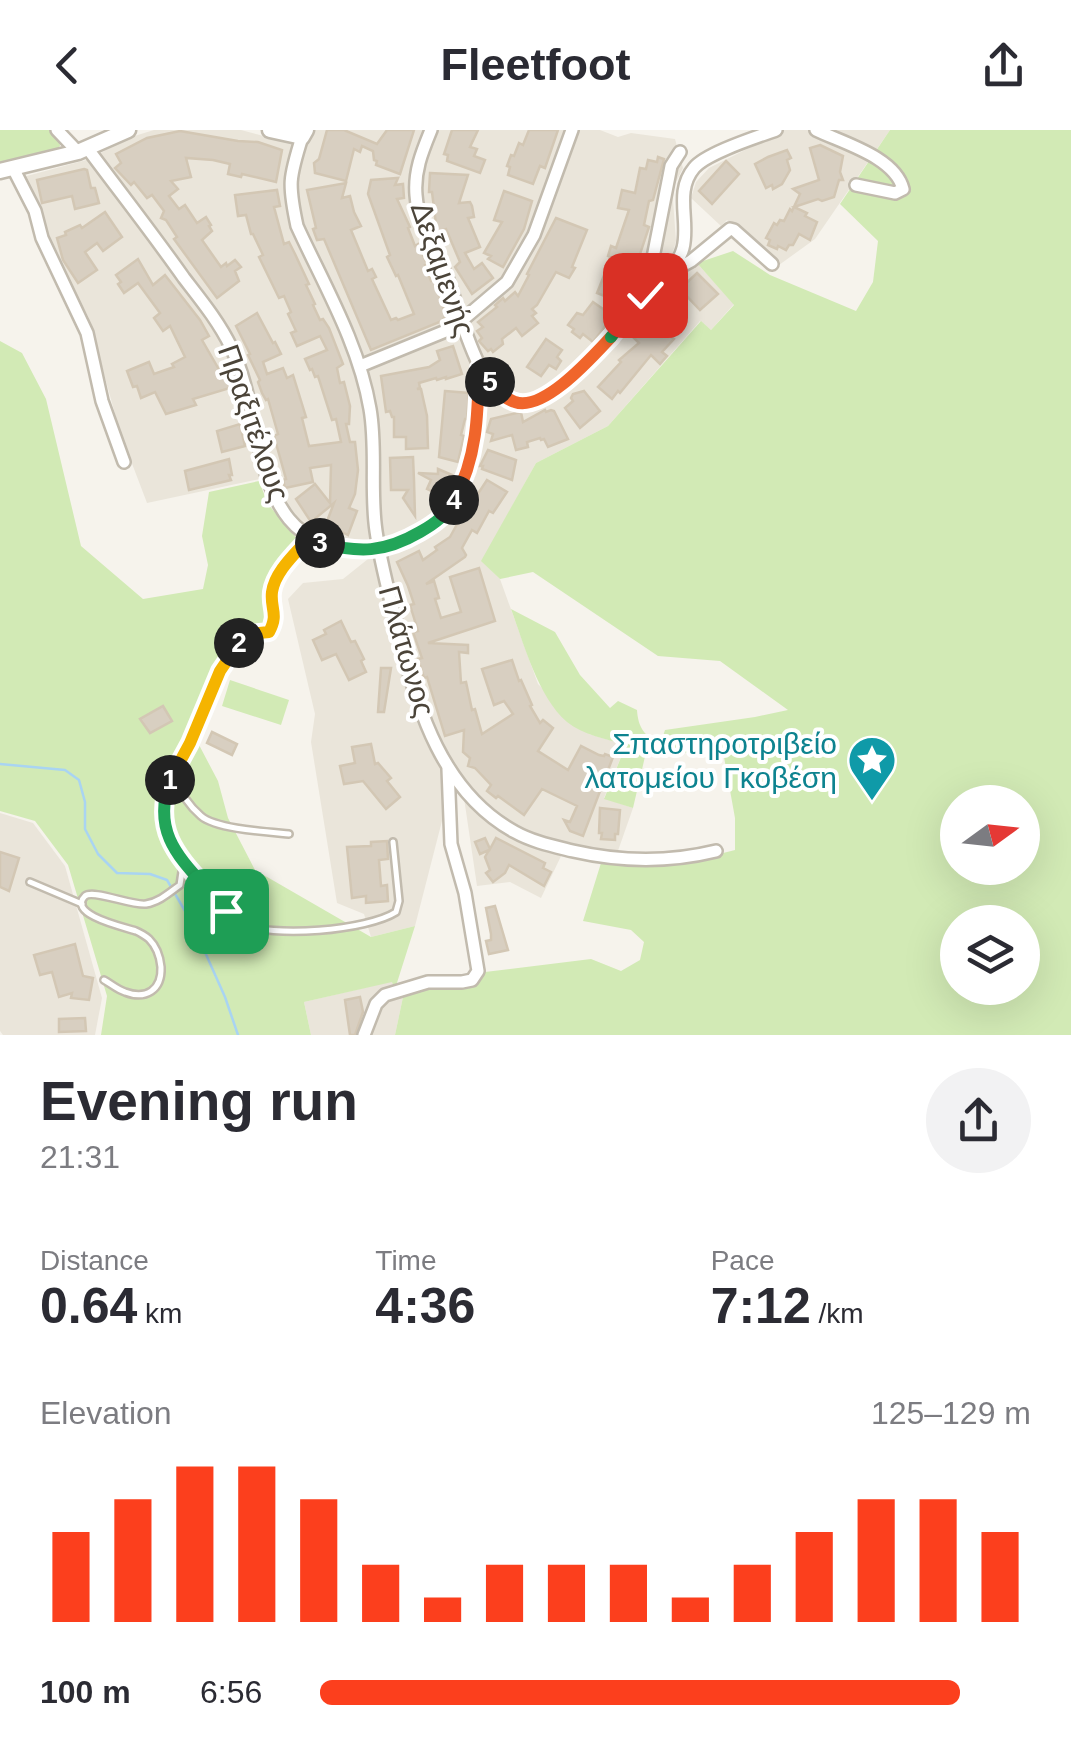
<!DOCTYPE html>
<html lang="en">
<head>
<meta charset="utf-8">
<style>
  body { margin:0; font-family:Helvetica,sans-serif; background:#f2f2f3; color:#2b2b33; height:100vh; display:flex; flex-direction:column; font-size:38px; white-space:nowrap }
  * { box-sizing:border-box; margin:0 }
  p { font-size:32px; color:#7c7c81 }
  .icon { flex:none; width:55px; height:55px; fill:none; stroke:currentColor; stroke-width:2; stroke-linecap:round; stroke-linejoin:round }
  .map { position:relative; height:905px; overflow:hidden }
  .details { display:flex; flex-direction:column; background:#fff; flex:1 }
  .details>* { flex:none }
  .needle { width:65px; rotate:75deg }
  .fabs { position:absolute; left:940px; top:655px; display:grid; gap:20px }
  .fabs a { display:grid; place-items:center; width:100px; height:100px; border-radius:50%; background:#fff; box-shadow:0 10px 40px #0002; font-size:50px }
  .pin { position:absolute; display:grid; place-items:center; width:85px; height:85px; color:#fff; margin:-42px; border-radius:20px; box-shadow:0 5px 15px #0006 }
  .km { position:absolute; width:50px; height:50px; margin:-25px; border-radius:50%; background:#222; color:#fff; font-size:28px; line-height:50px; text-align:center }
  .round { display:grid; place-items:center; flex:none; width:105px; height:105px; border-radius:52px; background:#f2f2f3 }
  .headline { display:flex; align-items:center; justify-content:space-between; height:170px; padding:0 40px }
  h1 { font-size:55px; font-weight:800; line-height:75px }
  .figures { display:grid; grid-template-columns:repeat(3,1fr); gap:15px; height:170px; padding:10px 40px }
  .figures div { display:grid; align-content:center }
  .figures b { font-size:50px; font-weight:800 }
  .figures small { font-size:28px; font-weight:400 }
  .figures p { font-size:28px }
  .chart { height:280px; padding:20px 40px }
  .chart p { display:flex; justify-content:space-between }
  .chart svg { width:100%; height:180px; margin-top:10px; stroke:#fc3f1d; stroke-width:6 }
  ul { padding:0 40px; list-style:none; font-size:32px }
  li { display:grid; grid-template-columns:160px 120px 1fr; align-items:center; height:75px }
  li i { height:25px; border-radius:12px; background:#fc3f1d }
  header { display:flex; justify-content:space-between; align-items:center; height:130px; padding:0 40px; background:#fff; font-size:45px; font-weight:800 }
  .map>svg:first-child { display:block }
</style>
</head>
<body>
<header><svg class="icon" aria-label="back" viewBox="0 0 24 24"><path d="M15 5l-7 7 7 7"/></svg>Fleetfoot<svg class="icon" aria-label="share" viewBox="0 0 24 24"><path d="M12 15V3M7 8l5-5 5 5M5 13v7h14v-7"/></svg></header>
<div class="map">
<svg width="1071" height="905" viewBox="0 0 1071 905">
  <rect width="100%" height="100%" fill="#f6f3ec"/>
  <!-- residential -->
  <g fill="#eae5da">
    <path d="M 154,0 L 241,0 L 306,17 L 314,0 L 600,0 L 618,7 L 631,3 L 675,9 L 683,38 L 674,56 L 673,70 L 676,111 L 669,136 L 677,146 L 697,133 L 734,174 L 711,200 L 700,191 L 608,296 L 536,333 L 482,431 L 500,449 L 538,554 L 589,604 L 626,615 L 604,668 L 633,678 L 613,735 L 562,724 L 541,768 L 510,752 L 477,756 L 464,668 L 446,644 L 443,687 L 415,796 L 371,807 L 364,784 L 337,773 L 311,612 L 315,584 L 288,469 L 303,453 L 343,449 L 373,425 L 316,420 L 290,397 L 272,376 L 260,349 L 147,373 L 120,302 L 88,186 L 54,126 L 38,78 L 23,47 L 90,29 L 128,8 Z"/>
    <path d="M 764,0 L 890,0 L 815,109 L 779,135 L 727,90 L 721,96 L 691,68 L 696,52 L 709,38 L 759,13 Z"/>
    <path d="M 0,683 L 33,693 L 65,736 L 102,868 L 95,905 L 3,905 L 0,901 Z"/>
    <path d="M 393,851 L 395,859 L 403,867 L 395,905 L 311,905 L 304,872 Z"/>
  </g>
  <!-- green -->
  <g fill="#d2eab5" fill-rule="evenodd">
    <path d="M 0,0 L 51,0 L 59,7 L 60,16 L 56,20 L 0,34 Z"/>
    <path d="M 890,0 L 1071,0 L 1071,905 L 395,905 L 403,867 C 410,864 418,860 426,858 C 446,853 475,867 485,842 L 591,829 L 621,841 L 640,830 L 644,812 L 631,800 L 583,791 L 601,733 C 645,742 693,731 735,720 L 735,688 L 724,627 L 647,618 L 633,678 L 604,669 L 626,615 C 607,609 583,605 567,592 C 538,567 524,514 511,479 L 555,502 L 580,545 L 610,578 L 618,571 L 637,580 C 638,596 644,608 661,612 L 665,600 L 755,587 L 788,580 L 720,531 L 658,526 L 533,442 L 500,449 L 481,431 L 536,333 L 608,296 L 701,191 L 711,200 L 734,175 L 697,133 L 733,121 L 770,145 L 856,181 L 873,152 L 878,111 L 840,74 ZM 958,672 L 1022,672 L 1022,738 L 958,738 ZM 958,792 L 1022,792 L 1022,858 L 958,858 Z"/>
    <path d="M 0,211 L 22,223 L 46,269 L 81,416 L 143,469 L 203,459 L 208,435 L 202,406 L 209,362 L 259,351 L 268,374 L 298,410 L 271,450 L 266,489 L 222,554 L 198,613 L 218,651 L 228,688 L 255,740 L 371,807 L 415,796 L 395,859 L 392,852 L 304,872 L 311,905 L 101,905 L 107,866 L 68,735 L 35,691 L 0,681 Z"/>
    <path d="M 230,550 L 289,570 L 281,595 L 222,576 Z"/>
  </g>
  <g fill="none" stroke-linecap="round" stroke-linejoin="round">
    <!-- stream -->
    <path stroke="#a9d4f2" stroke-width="2.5" d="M 0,634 L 65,640 L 79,650 L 85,672 L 85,699 L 98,724 L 117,743 L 150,744 L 167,750 L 192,793 L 225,867 L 238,905"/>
  </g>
  <!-- building -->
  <g fill="#d8cfc1" stroke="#d3c7b4" stroke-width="2.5">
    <path d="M 327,0 L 344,0 L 377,14 L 387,0 L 414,0 L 400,44 L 376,35 L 377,31 L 374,30 L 373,21 L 362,16 L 360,22 L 354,19 L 346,51 L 315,43 L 314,33 L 319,29 Z"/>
    <path d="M 452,0 L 478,0 L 470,17 L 477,19 L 474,26 L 485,30 L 480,43 L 447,31 L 448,25 L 444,24 Z"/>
    <path d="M 529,0 L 558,0 L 545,38 L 540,36 L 533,54 L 508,45 L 510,37 L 507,36 L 511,25 L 514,26 L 519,13 L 523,15 Z"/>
    <path d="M 180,1 L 238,11 L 258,12 L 282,20 L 276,52 L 242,44 L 241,47 L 228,44 L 230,34 L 213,30 L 186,28 L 191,47 L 171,51 L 178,59 L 169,66 L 179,79 L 185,75 L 197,93 L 206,87 L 211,95 L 209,96 L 212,101 L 202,110 L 221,137 L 226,133 L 227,136 L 235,130 L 241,137 L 235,141 L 239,151 L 217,168 L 174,109 L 177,107 L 166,90 L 161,88 L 164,81 L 152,65 L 147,68 L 134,52 L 131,55 L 115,38 L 121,33 L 116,24 L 147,8 Z"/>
    <path d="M 820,15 L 843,26 L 840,42 L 843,50 L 839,50 L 834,67 L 822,71 L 818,69 L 794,77 L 807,83 L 805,86 L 817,92 L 810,110 L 799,104 L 793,115 L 789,115 L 786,120 L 778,116 L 777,119 L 768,115 L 770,110 L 766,108 L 774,93 L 777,95 L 780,90 L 784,91 L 790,79 L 792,81 L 800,64 L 793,59 L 819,50 L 810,18 Z"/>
    <path d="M 787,20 L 791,28 L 787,30 L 790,40 L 782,54 L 773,59 L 772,55 L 766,58 L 755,34 L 768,27 Z"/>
    <path d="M 658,27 L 664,29 L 653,70 L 649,71 L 644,95 L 649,97 L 638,130 L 640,131 L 627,165 L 618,161 L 615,170 L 597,163 L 607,138 L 610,127 L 608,126 L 611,116 L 616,118 L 629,80 L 618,78 L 622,60 L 635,63 L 640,38 L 646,39 L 648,30 L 657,32 Z"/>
    <path d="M 726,31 L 739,44 L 712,74 L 699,61 Z"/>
    <path d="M 84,39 L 87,40 L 91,58 L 95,58 L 99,73 L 75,79 L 72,66 L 42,73 L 37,50 Z"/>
    <path d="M 430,43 L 468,45 L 459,73 L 470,72 L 472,76 L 474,87 L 468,88 L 480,117 L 465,123 L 474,139 L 482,133 L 493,148 L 472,164 L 455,137 L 460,132 L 446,99 L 437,102 L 432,62 L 429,62 Z"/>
    <path d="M 398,48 L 395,55 L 403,54 L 404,68 L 397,69 L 410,97 L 408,98 L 415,116 L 418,114 L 427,134 L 425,135 L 431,151 L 434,150 L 446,185 L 442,191 L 371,220 L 324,109 L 317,110 L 313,99 L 316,98 L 307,60 L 346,53 L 342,68 L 350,66 L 354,82 L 361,96 L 351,100 L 368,141 L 372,139 L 376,147 L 372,149 L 391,190 L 396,188 L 398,190 L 414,184 L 398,145 L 396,146 L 387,127 L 390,125 L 368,64 L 371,50 Z"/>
    <path d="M 277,60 L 280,76 L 274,77 L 284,114 L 289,112 L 295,124 L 309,154 L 306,155 L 315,174 L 313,175 L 320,190 L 323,189 L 329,198 L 343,234 L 337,238 L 340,253 L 344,252 L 350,276 L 349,294 L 346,294 L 350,312 L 355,312 L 358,340 L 355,364 L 349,378 L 357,381 L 348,405 L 326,394 L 334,373 L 311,392 L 296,369 L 315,354 L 330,373 L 331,335 L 310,338 L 313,352 L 285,358 L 283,350 L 286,349 L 274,306 L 278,304 L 268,269 L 266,270 L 262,263 L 258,252 L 260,250 L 248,225 L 250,224 L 236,196 L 257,183 L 273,213 L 275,212 L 281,224 L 263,232 L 267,244 L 283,238 L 287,248 L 293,245 L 306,287 L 302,288 L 309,316 L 341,312 L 336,289 L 332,290 L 318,246 L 315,247 L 312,239 L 310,240 L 305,229 L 327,220 L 320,206 L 297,216 L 291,203 L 296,201 L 288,184 L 291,182 L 284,166 L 279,168 L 259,127 L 263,125 L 253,104 L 251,104 L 246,85 L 238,86 L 235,65 Z"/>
    <path d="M 504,61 L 532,71 L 524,99 L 503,137 L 488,129 L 491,126 L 484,123 L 502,92 L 494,90 Z"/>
    <path d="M 105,82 L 122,107 L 103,121 L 97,113 L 85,122 L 97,140 L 78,153 L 63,130 L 57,108 L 66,105 L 65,102 L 80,95 L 82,98 Z"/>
    <path d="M 556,88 L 587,100 L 572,137 L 575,138 L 569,148 L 556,142 L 537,175 L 532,179 L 536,183 L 532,186 L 538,193 L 522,206 L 516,198 L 502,209 L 503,214 L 493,222 L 491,219 L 488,221 L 479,211 L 482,208 L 477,201 L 483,197 L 478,192 L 497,177 L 495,175 L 503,168 L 505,171 L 515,162 L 518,166 L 529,145 L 527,144 Z"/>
    <path d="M 138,129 L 153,155 L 165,145 L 200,190 L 209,206 L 202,210 L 221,243 L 228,243 L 232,256 L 230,258 L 193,269 L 196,275 L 166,284 L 155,262 L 141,268 L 137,256 L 133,257 L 127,241 L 149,232 L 154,244 L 174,237 L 172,234 L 185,227 L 170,196 L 163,201 L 154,188 L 160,183 L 138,153 L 124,163 L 118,154 L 121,152 L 116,145 Z"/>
    <path d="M 697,143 L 718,164 L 700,180 L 680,159 Z"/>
    <path d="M 593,172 L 613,186 L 593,212 L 583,204 L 580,208 L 572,202 L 574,199 L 568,195 L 577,183 L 583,185 Z"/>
    <path d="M 656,190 L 673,202 L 670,206 L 674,209 L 662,222 L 667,226 L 660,234 L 651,225 L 620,263 L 618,261 L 612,269 L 598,257 L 621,232 L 619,230 L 639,213 L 632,206 L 639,199 L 643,203 Z"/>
    <path d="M 546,209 L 562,220 L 557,227 L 561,231 L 556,239 L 549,235 L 541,246 L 527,237 Z"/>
    <path d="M 453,216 L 462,244 L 446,249 L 446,247 L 437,250 L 436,248 L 419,253 L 420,258 L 417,259 L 421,259 L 427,286 L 428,318 L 406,319 L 406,307 L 394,307 L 394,287 L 392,287 L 390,281 L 386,282 L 381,246 L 429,237 L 440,230 L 437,221 Z"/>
    <path d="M 445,261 L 469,263 L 467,289 L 465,289 L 461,305 L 464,306 L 458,332 L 439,327 Z"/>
    <path d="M 584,261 L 600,281 L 580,298 L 565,278 L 573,271 L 571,268 L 573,264 Z"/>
    <path d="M 545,280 L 546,282 L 551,280 L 554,281 L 568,309 L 548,317 L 544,309 L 541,310 L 540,308 L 527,312 L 528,317 L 516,320 L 512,305 L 491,311 L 493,304 L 487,302 L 491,289 L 521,282 L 523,292 Z"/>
    <path d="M 240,294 L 245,316 L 222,322 L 217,301 Z"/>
    <path d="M 488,320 L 516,330 L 512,350 L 482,339 L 483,336 L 480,336 Z"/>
    <path d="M 413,327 L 414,350 L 415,386 L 403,368 L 408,360 L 391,360 L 390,328 Z"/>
    <path d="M 229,329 L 232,345 L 229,345 L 231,350 L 189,360 L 185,341 Z"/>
    <path d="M 438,339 L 452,345 L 442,366 L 427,359 L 431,350 L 418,343 L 438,344 Z"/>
    <path d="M 487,350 L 507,362 L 493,383 L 489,381 L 477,403 L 472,400 L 462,418 L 466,425 L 465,427 L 426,454 L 434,451 L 439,468 L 435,469 L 441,488 L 461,482 L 450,447 L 479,438 L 495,491 L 428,513 L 468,515 L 468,523 L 459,522 L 461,553 L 466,552 L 472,580 L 475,579 L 482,604 L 513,584 L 504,571 L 494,575 L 482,539 L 512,530 L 519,551 L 521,550 L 532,575 L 530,576 L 540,593 L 543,590 L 553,598 L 538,621 L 568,640 L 581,616 L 599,625 L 604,626 L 605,624 L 613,627 L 583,706 L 570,701 L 564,690 L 570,692 L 577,676 L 542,659 L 524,685 L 498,666 L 496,668 L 487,661 L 491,655 L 475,638 L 468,636 L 470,628 L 463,622 L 464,600 L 445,606 L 427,547 L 424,548 L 418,529 L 422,528 L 413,502 L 418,501 L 410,475 L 414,474 L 408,456 L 397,432 L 419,421 L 423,430 L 437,420 L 435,417 L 450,407 L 466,378 L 468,379 Z"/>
    <path d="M 341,491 L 351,512 L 355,511 L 364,529 L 361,531 L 366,542 L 349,550 L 336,524 L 322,530 L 313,510 L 326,504 L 324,500 Z"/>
    <path d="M 381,538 L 391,538 L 384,582 L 378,582 Z"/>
    <path d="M 163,576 L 172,591 L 150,603 L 140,589 Z"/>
    <path d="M 212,602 L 237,614 L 232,625 L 207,613 Z"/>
    <path d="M 371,614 L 375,634 L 378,633 L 391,648 L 387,651 L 400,667 L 386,679 L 363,651 L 344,654 L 340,636 L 355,633 L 352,617 Z"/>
    <path d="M 600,678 L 620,680 L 618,704 L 615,704 L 615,710 L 601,709 L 602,703 L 599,703 Z"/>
    <path d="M 485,708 L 490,719 L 496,708 L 545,733 L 543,738 L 551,742 L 544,756 L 509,735 L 505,743 L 493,752 L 486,743 L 490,740 L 485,727 L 489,720 L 480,724 L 475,712 Z"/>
    <path d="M 387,711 L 388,729 L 379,730 L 381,756 L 387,755 L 388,771 L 366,773 L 366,766 L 352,768 L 347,717 L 371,716 L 371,712 Z"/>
    <path d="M 0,722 L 19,728 L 9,761 L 0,757 Z"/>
    <path d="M 495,776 L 508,820 L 489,824 L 486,811 L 491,810 L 491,804 L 486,778 Z"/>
    <path d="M 75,814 L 83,846 L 93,848 L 89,870 L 71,868 L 72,863 L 59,867 L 52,842 L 40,845 L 34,825 Z"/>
    <path d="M 360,867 L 363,882 L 355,905 L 350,905 L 345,870 Z"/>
    <path d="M 85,888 L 86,901 L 59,902 L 59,889 Z"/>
  </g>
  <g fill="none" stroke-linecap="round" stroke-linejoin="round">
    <!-- service casing -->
    <g stroke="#c2bbae" stroke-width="10">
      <g id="service">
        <path d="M 309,408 C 296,423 273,443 272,465 C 272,476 278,484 273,495 C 267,509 251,501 241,511 C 214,537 206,580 190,613 C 181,633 164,653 163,675 C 161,703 176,723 193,743 C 207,758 221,783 240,793 C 271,809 368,800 396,782 L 399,771 L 393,712"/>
        <path d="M 173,645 C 179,660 188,675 201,686 C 216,699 268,702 289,704"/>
        <path d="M 30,752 L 82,774"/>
        <path d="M 104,850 C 111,854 118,860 125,862 C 146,870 162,860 161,837 C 160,827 157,817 149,809 C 147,807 139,802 136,801 C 128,798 66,785 85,766 C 93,759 132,776 146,774 C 159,772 169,763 180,755 L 183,735"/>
      </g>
    </g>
    <!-- minor casing -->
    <g stroke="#c2bbae" stroke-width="16">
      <g id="minor">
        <path d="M 57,0 L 78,22"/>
        <path d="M 431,0 C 422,22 414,41 416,65 C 418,96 437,122 448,150 C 460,180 482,286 530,273 C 575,260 615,197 645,165 C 660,149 677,140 683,118 C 690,91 674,62 694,38 C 706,23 757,7 776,0"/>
        <path d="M 816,0 C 843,13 895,27 903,59 L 895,63 L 856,55"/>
        <path d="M 302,7 C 289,48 288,54 297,96 C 324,155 359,214 370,279 C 377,319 370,361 376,401 C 381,436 391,470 399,505 C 417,579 443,663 515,702 C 533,712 553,716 573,721 C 621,732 667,733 716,721"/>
        <path d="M 88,19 C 120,62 153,104 184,148 C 201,170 219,192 231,217 C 257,270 254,346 289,389 C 307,411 329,416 356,420 C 377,423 396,416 414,406 C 423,401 433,396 440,390 C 477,359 478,282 479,238"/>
        <path d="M 13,38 L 35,81 L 42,108 L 87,203 L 102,271 L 124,332"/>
        <path d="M 671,142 L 691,131 L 730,99 L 734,100 L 772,134"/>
        <path d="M 652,159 L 649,148 L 671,36 L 680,22"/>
        <path d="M 360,236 L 453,198 L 507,152 L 534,105 L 572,0"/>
        <path d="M 364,905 L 376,874 L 385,865 L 428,852 L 462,852 L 472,850 L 478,841 L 465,763 L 451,714 L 448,639"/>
      </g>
    </g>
    <!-- tertiary casing -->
    <g stroke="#c2bbae" stroke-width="19">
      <g id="tertiary">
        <path d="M 270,0 L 302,7 L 306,0"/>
        <path d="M 0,41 L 78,22 L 128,0"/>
      </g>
    </g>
    <!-- service -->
    <use href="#service" stroke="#fff" stroke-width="5"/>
    <!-- minor -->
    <use href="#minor" stroke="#fff" stroke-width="11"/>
    <!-- tertiary -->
    <use href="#tertiary" stroke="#fff" stroke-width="14"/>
  </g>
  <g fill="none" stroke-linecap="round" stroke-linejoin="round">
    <!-- split-1 casing -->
    <g stroke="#fff" stroke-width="20">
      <path id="split-1" d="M 170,650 C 148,712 191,736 226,781"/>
    </g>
    <!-- split-2 casing -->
    <g stroke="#fff" stroke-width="20">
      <path id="split-2" d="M 170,650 L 190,613 L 220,541 L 239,513"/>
    </g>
    <!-- split-3 casing -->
    <g stroke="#fff" stroke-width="20">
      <path id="split-3" d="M 239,513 L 250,504 L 269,502 C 279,484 270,479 272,462 C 275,441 296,423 309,408 L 320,413"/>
    </g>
    <!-- split-4 casing -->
    <g stroke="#fff" stroke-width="20">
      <path id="split-4" d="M 320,413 C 359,423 384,423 420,402 C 436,393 445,386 454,370"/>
    </g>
    <!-- split-5 casing -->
    <g stroke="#fff" stroke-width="20">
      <path id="split-5" d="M 454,370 C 477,329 478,284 479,238 L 490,252"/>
    </g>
    <!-- split-6 casing -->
    <g stroke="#fff" stroke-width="20">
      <path id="split-6" d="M 490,252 C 497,259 504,269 515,272 C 544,282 592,227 611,207"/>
    </g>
    <!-- split-7 casing -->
    <g stroke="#fff" stroke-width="20">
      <path id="split-7" d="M 611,207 L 645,165"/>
    </g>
    <!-- split-1 -->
    <use href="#split-1" stroke="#22a559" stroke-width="12"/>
    <!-- split-2 -->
    <use href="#split-2" stroke="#f5b400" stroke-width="12"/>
    <!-- split-3 -->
    <use href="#split-3" stroke="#f5b400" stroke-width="12"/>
    <!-- split-4 -->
    <use href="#split-4" stroke="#22a559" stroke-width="12"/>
    <!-- split-5 -->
    <use href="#split-5" stroke="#f0652b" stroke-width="12"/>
    <!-- split-6 -->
    <use href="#split-6" stroke="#f0652b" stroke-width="12"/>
    <!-- split-7 -->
    <use href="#split-7" stroke="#22a559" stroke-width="12"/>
  </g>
  <!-- icons -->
  <defs>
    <g id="sight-pin" transform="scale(2.5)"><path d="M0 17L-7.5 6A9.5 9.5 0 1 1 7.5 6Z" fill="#0f9aa8" stroke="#fff"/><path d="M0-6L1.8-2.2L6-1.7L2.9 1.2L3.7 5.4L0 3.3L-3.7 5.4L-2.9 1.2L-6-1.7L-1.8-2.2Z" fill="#fff"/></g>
  </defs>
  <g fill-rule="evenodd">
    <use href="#sight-pin" x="872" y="630"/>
  </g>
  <g text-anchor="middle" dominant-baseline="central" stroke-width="8" stroke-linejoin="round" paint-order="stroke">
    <!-- street labels -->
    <g font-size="30" fill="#4b4439" stroke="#fff">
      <text transform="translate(443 139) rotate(71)">Δεξαμενής</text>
      <text transform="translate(254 293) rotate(71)">Πραξιτέλους</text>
      <text transform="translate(407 521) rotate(74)">Πλάτωνος</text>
    </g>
    <!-- culture labels -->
    <g font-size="30" fill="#0d838f" stroke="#fff" text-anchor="end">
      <text x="837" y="613">Σπαστηροτριβείο<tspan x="837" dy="34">λατομείου Γκοβέση</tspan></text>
    </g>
  </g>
</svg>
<div class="fabs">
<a><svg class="needle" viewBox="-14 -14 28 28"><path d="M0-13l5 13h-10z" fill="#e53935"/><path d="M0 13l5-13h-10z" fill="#7c7c81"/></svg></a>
<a><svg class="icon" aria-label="layers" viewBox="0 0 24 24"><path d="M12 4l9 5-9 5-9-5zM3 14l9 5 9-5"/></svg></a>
</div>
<div class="pin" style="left:226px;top:781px;background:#1e9e55"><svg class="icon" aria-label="arrive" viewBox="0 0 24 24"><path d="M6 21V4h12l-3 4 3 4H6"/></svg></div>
<div class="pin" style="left:645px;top:165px;background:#d93025"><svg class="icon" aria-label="check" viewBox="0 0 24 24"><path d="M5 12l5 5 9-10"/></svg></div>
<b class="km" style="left:170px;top:650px">1</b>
<b class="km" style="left:239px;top:513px">2</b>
<b class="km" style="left:320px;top:413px">3</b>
<b class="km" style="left:454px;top:370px">4</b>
<b class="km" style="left:490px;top:252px">5</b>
</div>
<section class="details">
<div class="headline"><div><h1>Evening run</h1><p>21:31</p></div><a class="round"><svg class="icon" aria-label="share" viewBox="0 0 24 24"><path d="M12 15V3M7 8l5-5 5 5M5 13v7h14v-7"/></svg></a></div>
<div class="figures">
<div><p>Distance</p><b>0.64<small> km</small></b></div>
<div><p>Time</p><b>4:36</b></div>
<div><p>Pace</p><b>7:12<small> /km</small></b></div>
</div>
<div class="chart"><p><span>Elevation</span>125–129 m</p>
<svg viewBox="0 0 160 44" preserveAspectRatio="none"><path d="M5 44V22M15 44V14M25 44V6M35 44V6M45 44V14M55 44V30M65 44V38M75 44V30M85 44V30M95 44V30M105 44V38M115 44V30M125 44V22M135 44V14M145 44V14M155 44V22"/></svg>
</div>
<ul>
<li><b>100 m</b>6:56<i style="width:90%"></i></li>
</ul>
</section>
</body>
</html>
